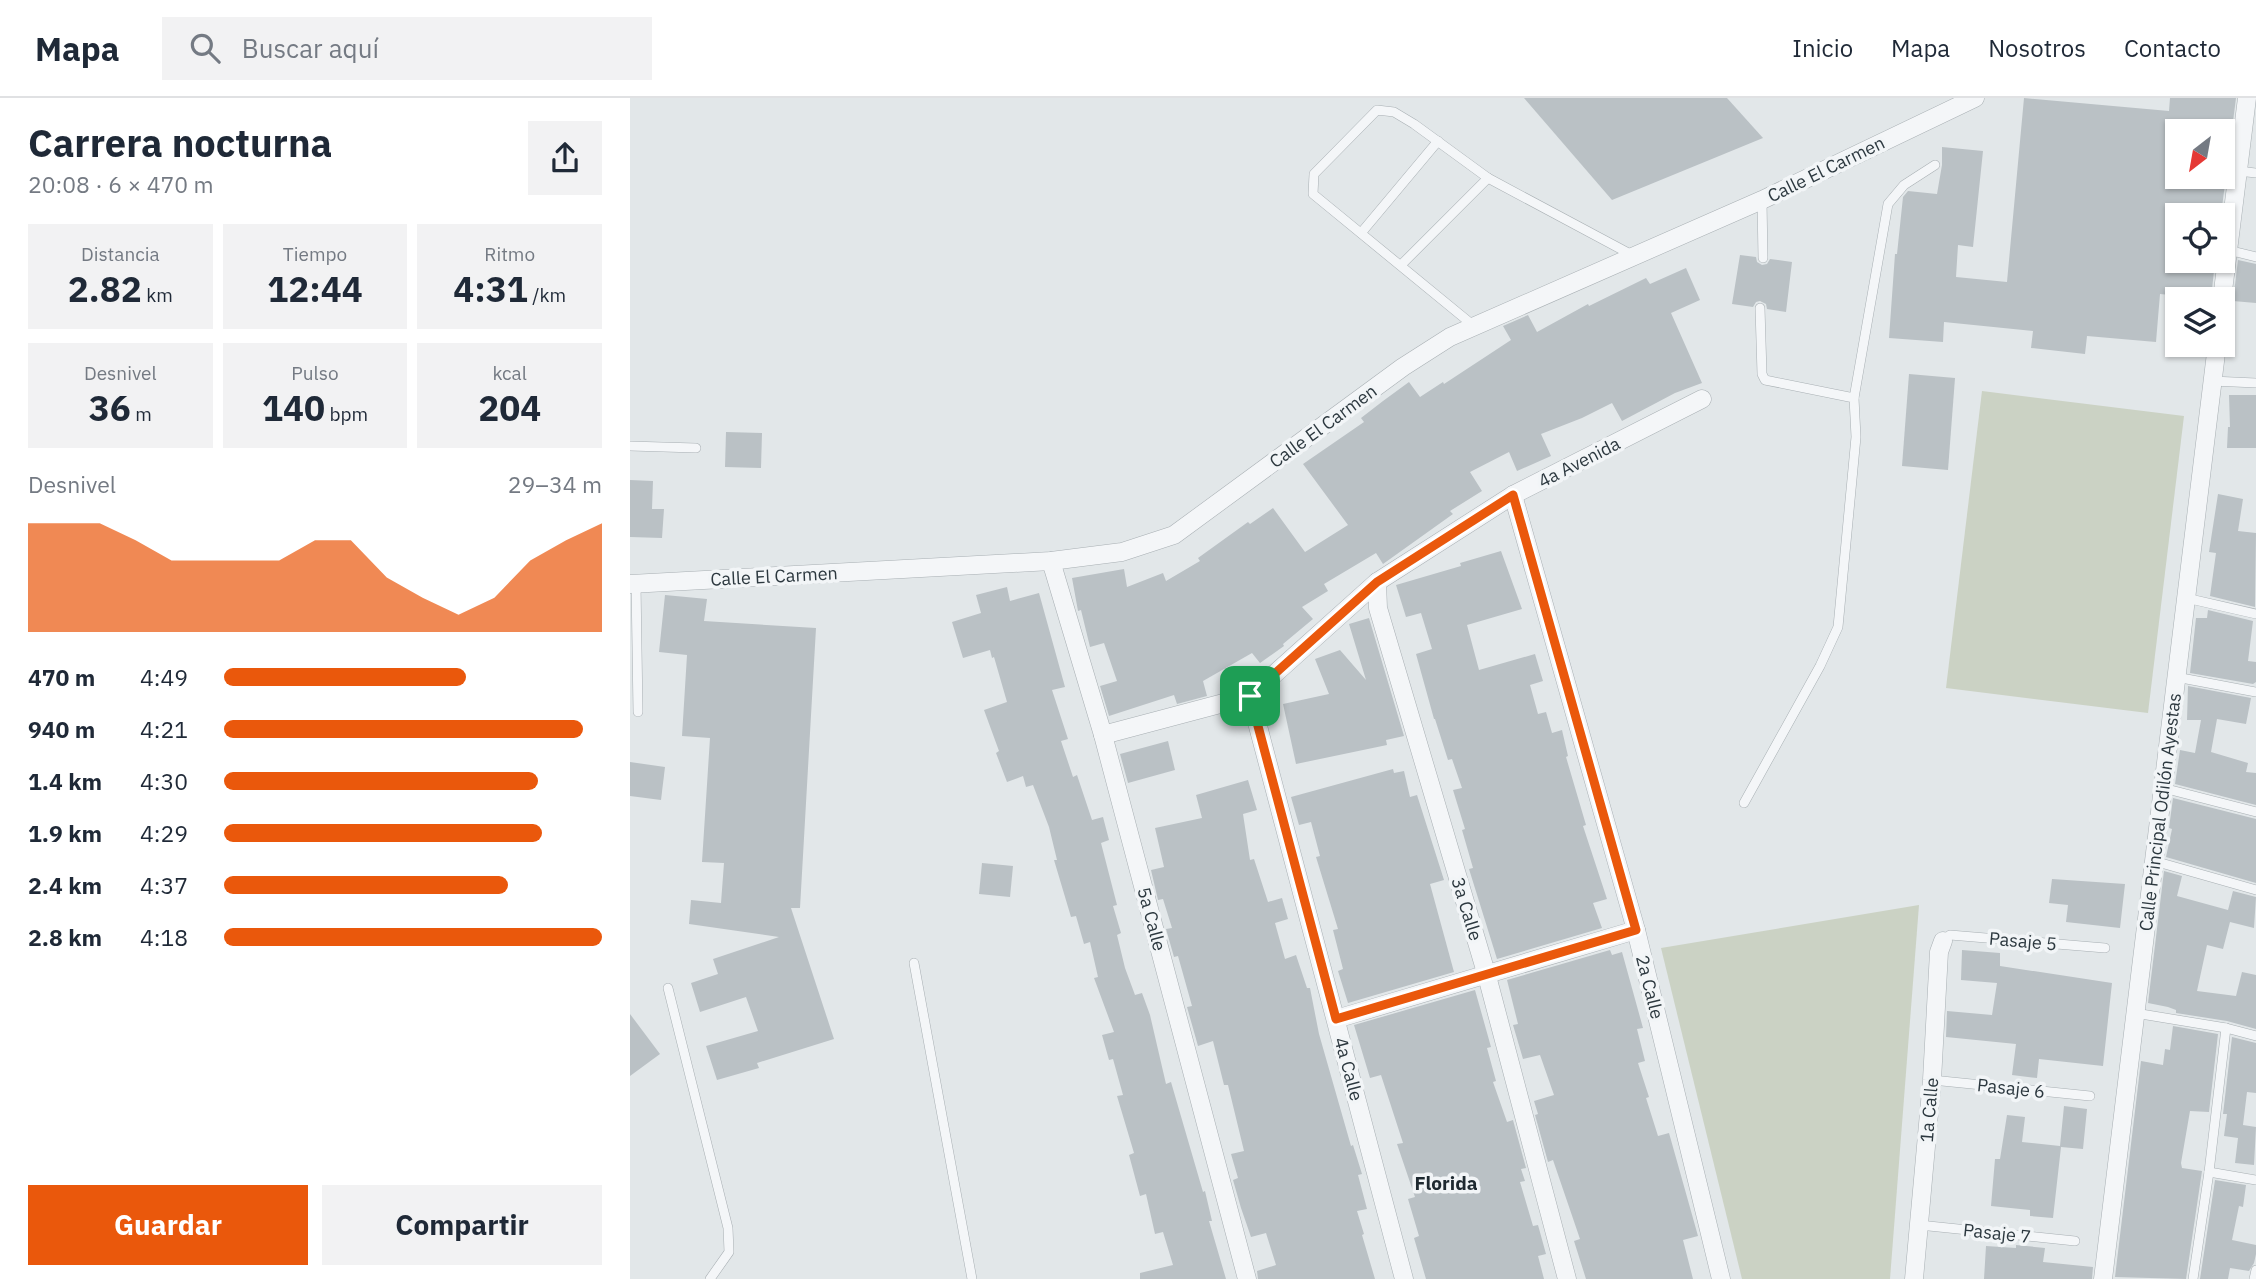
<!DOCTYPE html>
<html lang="es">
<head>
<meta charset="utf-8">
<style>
  body { margin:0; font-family:"IBM Plex Sans",sans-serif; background:#f2f2f3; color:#1f2937; height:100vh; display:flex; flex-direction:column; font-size:26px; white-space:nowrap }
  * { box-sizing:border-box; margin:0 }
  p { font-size:23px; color:#747a83 }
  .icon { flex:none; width:38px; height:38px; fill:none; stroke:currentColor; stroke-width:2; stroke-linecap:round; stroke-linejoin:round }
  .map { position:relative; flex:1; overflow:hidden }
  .panel { display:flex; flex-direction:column; background:#fff; width:630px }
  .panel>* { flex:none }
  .needle { width:46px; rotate:211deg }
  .buttons { position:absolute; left:1535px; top:21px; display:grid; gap:14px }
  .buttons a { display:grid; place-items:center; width:70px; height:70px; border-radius:0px; background:#fff; box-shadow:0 2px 5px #0004; font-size:35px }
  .pin { position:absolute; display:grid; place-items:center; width:60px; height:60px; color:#fff; margin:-30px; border-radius:14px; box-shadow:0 4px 10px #0006 }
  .round { display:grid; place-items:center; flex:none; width:74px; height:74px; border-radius:0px; background:#f2f2f3 }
  .head { display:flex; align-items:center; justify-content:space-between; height:119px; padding:0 28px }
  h1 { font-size:38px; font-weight:800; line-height:52px }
  .metrics { display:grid; grid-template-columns:repeat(3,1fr); gap:10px; height:119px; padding:7px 28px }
  .metrics div { display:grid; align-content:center; border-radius:0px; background:#f2f2f3; text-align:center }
  .metrics b { font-size:35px; font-weight:800 }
  .metrics small { font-size:19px; font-weight:400 }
  .metrics p { font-size:19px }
  .chart { height:196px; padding:14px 28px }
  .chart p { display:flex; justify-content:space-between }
  .chart svg { width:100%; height:126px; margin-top:7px; fill:#ea580c; opacity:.7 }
  .action { display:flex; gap:14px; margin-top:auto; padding:14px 28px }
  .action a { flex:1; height:80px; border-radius:0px; background:#ea580c; color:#fff; font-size:28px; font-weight:800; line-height:80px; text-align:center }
  .action a+a { background:#f2f2f3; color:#1f2937 }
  ul { padding:0 28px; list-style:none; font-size:23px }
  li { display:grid; grid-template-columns:112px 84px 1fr; align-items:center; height:52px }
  li i { height:18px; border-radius:9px; background:#ea580c }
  header { display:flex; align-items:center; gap:42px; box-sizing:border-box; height:98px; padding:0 35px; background:#fff; border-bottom:2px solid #e0e1e3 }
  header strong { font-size:33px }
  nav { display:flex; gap:38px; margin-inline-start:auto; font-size:24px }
  .search { width:490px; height:63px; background:#f2f2f3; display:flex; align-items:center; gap:18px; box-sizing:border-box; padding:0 24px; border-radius:0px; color:#747a83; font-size:26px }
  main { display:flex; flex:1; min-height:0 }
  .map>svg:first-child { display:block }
</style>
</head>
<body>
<header>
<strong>Mapa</strong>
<div class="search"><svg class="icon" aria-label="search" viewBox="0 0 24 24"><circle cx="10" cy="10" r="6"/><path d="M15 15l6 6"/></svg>Buscar aquí</div>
<nav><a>Inicio</a><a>Mapa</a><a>Nosotros</a><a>Contacto</a></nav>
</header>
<main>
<section class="panel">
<div class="head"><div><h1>Carrera nocturna</h1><p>20:08 · 6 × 470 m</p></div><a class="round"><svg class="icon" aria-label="share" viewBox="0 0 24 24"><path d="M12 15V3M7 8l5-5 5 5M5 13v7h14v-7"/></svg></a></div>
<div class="metrics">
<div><p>Distancia</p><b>2.82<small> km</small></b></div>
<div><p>Tiempo</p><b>12:44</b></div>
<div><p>Ritmo</p><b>4:31<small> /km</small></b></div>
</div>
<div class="metrics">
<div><p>Desnivel</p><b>36<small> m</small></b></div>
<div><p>Pulso</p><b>140<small> bpm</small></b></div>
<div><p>kcal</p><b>204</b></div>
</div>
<div class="chart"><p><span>Desnivel</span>29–34 m</p>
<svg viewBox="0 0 160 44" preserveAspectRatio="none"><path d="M0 44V6L10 6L20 6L30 12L40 19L50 19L60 19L70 19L80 12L90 12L100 25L110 32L120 38L130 32L140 19L150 12L160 6V44z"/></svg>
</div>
<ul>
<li><b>470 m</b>4:49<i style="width:64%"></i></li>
<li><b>940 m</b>4:21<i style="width:95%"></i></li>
<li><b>1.4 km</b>4:30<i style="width:83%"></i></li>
<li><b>1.9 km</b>4:29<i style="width:84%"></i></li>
<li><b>2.4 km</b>4:37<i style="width:75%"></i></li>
<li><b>2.8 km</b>4:18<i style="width:100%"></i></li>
</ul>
<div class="action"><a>Guardar</a><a>Compartir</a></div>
</section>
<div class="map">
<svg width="1626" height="1181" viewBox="0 0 1626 1181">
  <rect width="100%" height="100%" fill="#e2e7e9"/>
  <!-- green -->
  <g fill="#cbd2c4">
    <path d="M 1352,293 L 1554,318 L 1518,615 L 1316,590 Z"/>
    <path d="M 1289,807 L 1260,1181 L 1112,1181 L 1031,850 Z"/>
  </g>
  <!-- building -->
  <g fill="#bac1c5" fill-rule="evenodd">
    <path d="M 894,0 L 1097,0 L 1133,40 L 982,102 Z"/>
    <path d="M 1394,0 L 1539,13 L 1540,0 L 1606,0 L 1591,117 L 1547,117 L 1547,163 L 1585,163 L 1581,201 L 1530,196 L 1526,244 L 1457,238 L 1455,256 L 1401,250 L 1403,233 L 1314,224 L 1313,244 L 1259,240 L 1265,156 L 1267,156 L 1273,99 L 1278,93 L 1307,96 L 1312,67 L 1312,49 L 1353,53 L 1343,149 L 1328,147 L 1326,179 L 1377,184 ZM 1547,33 L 1592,33 L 1592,79 L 1547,79 Z"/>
    <path d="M 1110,157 L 1126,159 L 1127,164 L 1132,167 L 1137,166 L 1140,161 L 1162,164 L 1156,214 L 1137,211 L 1136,206 L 1130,203 L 1126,204 L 1123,209 L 1102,206 Z"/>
    <path d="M 1608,162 L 1626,166 L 1626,205 L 1603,203 Z"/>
    <path d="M 1056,170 L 1070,202 L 1041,215 L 1072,285 L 1045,295 L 992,323 L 982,305 L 952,320 L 911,336 L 921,358 L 887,373 L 879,354 L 840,374 L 852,393 L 820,413 L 823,416 L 753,466 L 746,455 L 694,486 L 698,493 L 672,509 L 683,521 L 653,546 L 654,548 L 630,565 L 622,555 L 573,583 L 577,598 L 547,606 L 544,597 L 479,618 L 470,588 L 487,583 L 474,545 L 460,549 L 451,512 L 448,513 L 442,480 L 494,471 L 497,489 L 533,475 L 536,483 L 570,463 L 568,460 L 618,424 L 620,426 L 643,410 L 675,454 L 718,427 L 673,366 L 734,324 L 731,320 L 753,303 L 779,284 L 790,299 L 813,284 L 814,286 L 881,242 L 873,228 L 898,217 L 907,234 L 958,206 L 959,208 L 1016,180 L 1020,186 Z"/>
    <path d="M 1279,276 L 1325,280 L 1318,372 L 1272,368 Z"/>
    <path d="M 1599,297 L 1626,297 L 1626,350 L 1597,350 L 1598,329 L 1600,329 Z"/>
    <path d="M 96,334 L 132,335 L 131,370 L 95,369 Z"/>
    <path d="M 0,382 L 23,383 L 22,411 L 34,411 L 32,440 L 0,439 Z"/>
    <path d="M 1588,396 L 1613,401 L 1608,433 L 1626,435 L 1625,509 L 1580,498 L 1586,455 L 1579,454 Z"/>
    <path d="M 871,453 L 892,511 L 837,527 L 849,572 L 905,556 L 913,583 L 900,587 L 908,616 L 916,614 L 922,635 L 932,632 L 938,658 L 936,659 L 956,727 L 953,728 L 977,801 L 963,805 L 972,830 L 867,861 L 839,771 L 843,770 L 832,732 L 835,731 L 823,692 L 832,690 L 822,661 L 818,662 L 805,621 L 804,621 L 786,556 L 802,551 L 791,515 L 776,519 L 766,487 L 831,468 L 830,465 Z"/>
    <path d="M 377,489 L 380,503 L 409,495 L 435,589 L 422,592 L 438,641 L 431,643 L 443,679 L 447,677 L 462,722 L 473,719 L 479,742 L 471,745 L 487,807 L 483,808 L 491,835 L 487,837 L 495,870 L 505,897 L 512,895 L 520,917 L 536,986 L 541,984 L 573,1094 L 575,1093 L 582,1123 L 579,1123 L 596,1181 L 510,1181 L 510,1175 L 543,1167 L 533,1134 L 525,1136 L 516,1096 L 510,1098 L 499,1057 L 504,1055 L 487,998 L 493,997 L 483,961 L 479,962 L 472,937 L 484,934 L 464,880 L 468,879 L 460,844 L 454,846 L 446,818 L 441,819 L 424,762 L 427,762 L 419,729 L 403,687 L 396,689 L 393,678 L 377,684 L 366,655 L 369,653 L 354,612 L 377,604 L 364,559 L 362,560 L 360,552 L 333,560 L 322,524 L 351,515 L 346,497 Z"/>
    <path d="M 35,497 L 77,501 L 74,523 L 186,530 L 170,810 L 161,810 L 204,941 L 127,965 L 129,970 L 87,982 L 76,948 L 128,933 L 116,899 L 70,914 L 61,885 L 88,876 L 83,861 L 149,839 L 59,826 L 61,802 L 91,805 L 94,765 L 72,764 L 80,640 L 52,638 L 57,557 L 29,554 Z"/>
    <path d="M 1578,512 L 1623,523 L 1618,563 L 1626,564 L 1626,584 L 1623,586 L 1560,575 L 1566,520 L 1577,520 Z"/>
    <path d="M 739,520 L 774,638 L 756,642 L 757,647 L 666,666 L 653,606 L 699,596 L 685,561 L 710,552 L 736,582 L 719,526 Z"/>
    <path d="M 1558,588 L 1621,600 L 1616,626 L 1587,621 L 1581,654 L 1618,665 L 1616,674 L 1626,675 L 1626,707 L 1545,686 L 1550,652 L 1565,655 L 1571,622 L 1557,622 Z"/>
    <path d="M 538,643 L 545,672 L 498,685 L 490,656 Z"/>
    <path d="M 0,664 L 35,669 L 31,702 L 0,698 Z"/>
    <path d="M 763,671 L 764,675 L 774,673 L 780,699 L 787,697 L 814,782 L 800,786 L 824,874 L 718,905 L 708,873 L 713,871 L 703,832 L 708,831 L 686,759 L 690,758 L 681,724 L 669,727 L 661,699 Z"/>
    <path d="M 618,682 L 627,712 L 613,716 L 620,762 L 624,761 L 638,804 L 652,800 L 658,821 L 645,825 L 655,861 L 666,857 L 677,890 L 680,890 L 689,936 L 721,1048 L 723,1047 L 732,1076 L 728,1077 L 737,1111 L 727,1113 L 734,1136 L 732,1137 L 745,1181 L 628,1181 L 627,1173 L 646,1167 L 636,1135 L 621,1139 L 611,1110 L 603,1082 L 608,1080 L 601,1056 L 614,1053 L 598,987 L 594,987 L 583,943 L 568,948 L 557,909 L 562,908 L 548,858 L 544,859 L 536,831 L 542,830 L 533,801 L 528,802 L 521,772 L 534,769 L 525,730 L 572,720 L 566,697 Z"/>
    <path d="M 1543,700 L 1626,721 L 1626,785 L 1536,759 L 1542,731 L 1539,730 Z"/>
    <path d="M 352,765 L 383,768 L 380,799 L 349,796 Z"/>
    <path d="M 1534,773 L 1552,778 L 1547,798 L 1598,812 L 1603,793 L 1626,799 L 1624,830 L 1600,824 L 1593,851 L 1577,847 L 1567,893 L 1606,898 L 1612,874 L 1626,877 L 1626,931 L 1597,923 L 1546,915 L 1546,912 L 1538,909 L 1518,905 Z"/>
    <path d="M 1422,781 L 1495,786 L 1490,830 L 1436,824 L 1438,807 L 1419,805 Z"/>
    <path d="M 980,852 L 982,857 L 992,854 L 1013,930 L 1007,931 L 1015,963 L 1008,965 L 1019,999 L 1016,1000 L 1028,1038 L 1039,1035 L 1068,1138 L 1053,1142 L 1063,1181 L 956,1181 L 944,1143 L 950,1141 L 923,1062 L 918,1064 L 905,1017 L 908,1016 L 904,1003 L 924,997 L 910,957 L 893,961 L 883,927 L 888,926 L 877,882 Z"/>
    <path d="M 1332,852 L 1370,855 L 1370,868 L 1482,885 L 1473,968 L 1409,961 L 1407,980 L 1382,977 L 1386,946 L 1316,939 L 1317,913 L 1362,917 L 1367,885 L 1331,882 Z"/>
    <path d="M 845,892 L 861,949 L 857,950 L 866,983 L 863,984 L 877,1024 L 883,1022 L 896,1070 L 891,1071 L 895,1083 L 890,1084 L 903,1128 L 908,1127 L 916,1156 L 908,1158 L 914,1181 L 796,1181 L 784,1140 L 789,1138 L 778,1101 L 785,1099 L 767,1046 L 773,1045 L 751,977 L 740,980 L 724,927 Z"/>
    <path d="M 0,916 L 30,956 L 0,978 Z"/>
    <path d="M 1543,928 L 1588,936 L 1579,1014 L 1560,1013 L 1551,1065 L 1552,1070 L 1572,1073 L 1556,1181 L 1485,1179 L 1511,963 L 1533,967 L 1535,951 L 1540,952 Z"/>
    <path d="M 1602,939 L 1626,945 L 1626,995 L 1617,994 L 1613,1027 L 1626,1029 L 1624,1067 L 1605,1065 L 1608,1040 L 1594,1038 L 1597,1016 L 1593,1016 Z"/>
    <path d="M 1434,1008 L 1457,1011 L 1453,1051 L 1431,1049 L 1423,1120 L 1400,1118 L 1400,1112 L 1361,1108 L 1365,1061 L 1370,1061 L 1377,1017 L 1395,1019 L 1392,1044 L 1430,1048 Z"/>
    <path d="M 1585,1082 L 1616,1087 L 1613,1109 L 1609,1108 L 1602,1142 L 1626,1147 L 1626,1156 L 1624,1165 L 1619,1173 L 1600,1170 L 1598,1181 L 1570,1181 Z"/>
    <path d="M 1386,1147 L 1415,1150 L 1413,1164 L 1463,1169 L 1462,1181 L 1354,1181 L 1356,1148 L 1386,1150 Z"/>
  </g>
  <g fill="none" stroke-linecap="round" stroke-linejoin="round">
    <!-- service casing -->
    <g stroke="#a8afb3" stroke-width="10">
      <g id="service">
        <path d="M 1608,73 L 1626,75"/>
        <path d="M 1132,103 L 1133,160"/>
        <path d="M 731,135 L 808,43"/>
        <path d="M 1598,152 L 1626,159"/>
        <path d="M 771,167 L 858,80"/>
        <path d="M 844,228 L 683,96 L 684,76 L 747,12 L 764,14 L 784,26 L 858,80 L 1002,157"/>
        <path d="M 1582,283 L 1626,285"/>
        <path d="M 1224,300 L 1258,106 L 1274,87 L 1305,67"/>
        <path d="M 0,348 L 66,350"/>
        <path d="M 6,486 L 8,614"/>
        <path d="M 1556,500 L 1626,516"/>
        <path d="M 1546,579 L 1626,594"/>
        <path d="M 1533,690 L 1626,714"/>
        <path d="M 1114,705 L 1190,568 L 1208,529 L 1226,339 L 1224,300 L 1135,282 L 1132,276 L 1130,210"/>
        <path d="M 1524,763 L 1626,792"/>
        <path d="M 1313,843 L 1320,837 L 1475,850"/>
        <path d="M 284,865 L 342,1181"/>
        <path d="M 38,890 L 98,1130 L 99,1154 L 80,1181"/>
        <path d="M 1505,915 L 1596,930 L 1626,938"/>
        <path d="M 1302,982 L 1460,998"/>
        <path d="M 1579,1074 L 1626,1082"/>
        <path d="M 1289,1127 L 1445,1143"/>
        <path d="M 1563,1181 L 1579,1074 L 1596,930"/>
        <path d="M 1624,1181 L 1626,1172"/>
      </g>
    </g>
    <!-- minor casing -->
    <g stroke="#a8afb3" stroke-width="19">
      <g id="minor">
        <path d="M 1592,201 L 1617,0"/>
        <path d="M 883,397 L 1006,832 L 1091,1181"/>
        <path d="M 421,463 L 473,637 L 617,1181"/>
        <path d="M 747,484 L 748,510 L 857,878 L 937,1181"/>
        <path d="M 0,486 L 421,463 L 492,454 L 544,437 L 773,269 L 820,239 L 1132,102 L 1345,0"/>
        <path d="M 620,598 L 774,1181"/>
        <path d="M 473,637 L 620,598 L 747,484 L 883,397 L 1072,301"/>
        <path d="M 706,921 L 1006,832"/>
        <path d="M 1284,1181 L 1302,982 L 1309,854 L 1313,843"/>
        <path d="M 1473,1181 L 1587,247"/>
      </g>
    </g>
    <!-- service -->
    <use href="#service" stroke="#f4f6f8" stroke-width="9"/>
    <!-- minor -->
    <use href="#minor" stroke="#f4f6f8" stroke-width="18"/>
  </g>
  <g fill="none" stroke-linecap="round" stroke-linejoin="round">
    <!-- route casing -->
    <g stroke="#fff" stroke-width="14">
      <path id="route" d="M 883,397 L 1006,832 L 706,921 L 620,598 L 747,484 Z"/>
    </g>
    <!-- route -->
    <use href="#route" stroke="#ea580c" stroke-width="9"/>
  </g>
  <g text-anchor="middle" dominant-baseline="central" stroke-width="7" stroke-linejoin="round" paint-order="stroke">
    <!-- street labels -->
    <g font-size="18" fill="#2c383f" stroke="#f2f5f7">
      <text transform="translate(1196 71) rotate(-26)">Calle El Carmen</text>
      <text transform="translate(693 328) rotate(-36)">Calle El Carmen</text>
      <text transform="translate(949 364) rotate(-27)">4a Avenida</text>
      <text transform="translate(144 478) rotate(-3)">Calle El Carmen</text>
      <text transform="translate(1530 714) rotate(-83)">Calle Principal Odilón Ayestas</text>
      <text transform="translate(837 811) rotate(73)">3a Calle</text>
      <text transform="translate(522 821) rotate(75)">5a Calle</text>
      <text transform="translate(1393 843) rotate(5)">Pasaje 5</text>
      <text transform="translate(1020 889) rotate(76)">2a Calle</text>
      <text transform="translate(719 971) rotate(75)">4a Calle</text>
      <text transform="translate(1381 990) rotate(6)">Pasaje 6</text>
      <text transform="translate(1299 1012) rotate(-85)">1a Calle</text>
      <text transform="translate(1367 1135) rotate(6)">Pasaje 7</text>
    </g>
    <!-- neighbourhood labels -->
    <g font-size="19" font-weight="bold" fill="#1e2930" stroke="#f2f5f7">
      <text x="816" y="1085">Florida</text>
    </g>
  </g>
</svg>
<div class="buttons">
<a><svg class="needle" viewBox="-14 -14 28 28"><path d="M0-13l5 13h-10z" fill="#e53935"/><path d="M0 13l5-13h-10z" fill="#747a83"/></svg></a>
<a><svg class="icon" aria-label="locate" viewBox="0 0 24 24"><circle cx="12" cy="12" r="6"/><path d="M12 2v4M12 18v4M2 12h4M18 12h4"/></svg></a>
<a><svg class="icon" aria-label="layers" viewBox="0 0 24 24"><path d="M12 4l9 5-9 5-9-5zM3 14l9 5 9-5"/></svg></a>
</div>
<div class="pin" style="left:620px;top:598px;background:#1e9e55"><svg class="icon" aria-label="arrive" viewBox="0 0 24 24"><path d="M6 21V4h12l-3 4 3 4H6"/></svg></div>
</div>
</main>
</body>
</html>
